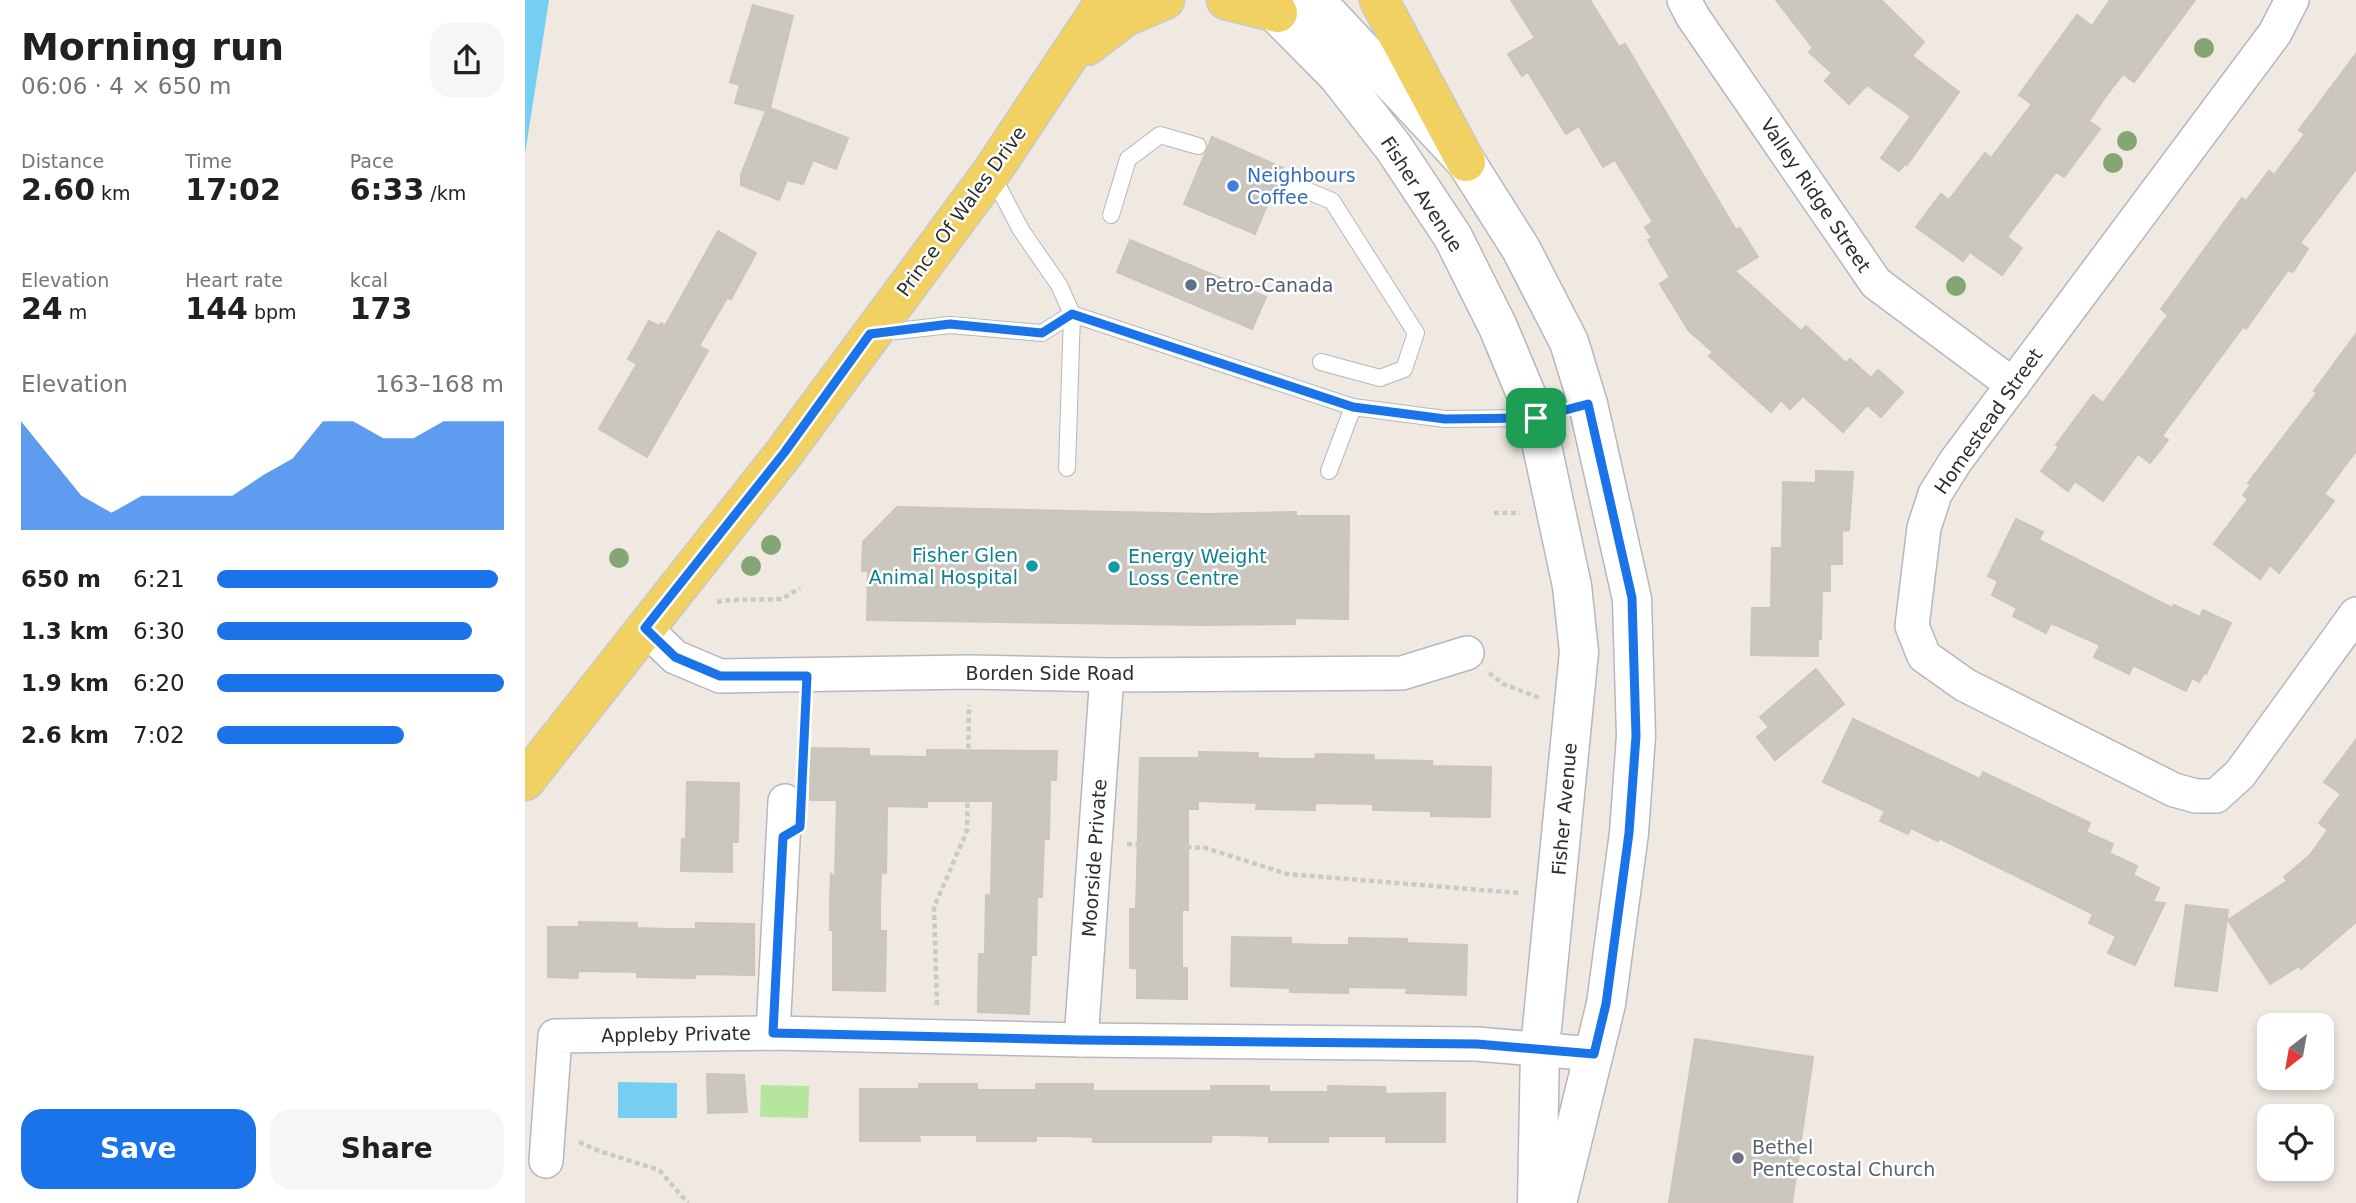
<!DOCTYPE html>
<html lang="en">
<head>
<meta charset="utf-8">
<style>
  body { margin:0; font-family:"DejaVu Sans",sans-serif; background:#f6f6f6; color:#202124; height:100vh; display:flex; flex-direction:column; font-size:26px; white-space:nowrap }
  * { box-sizing:border-box; margin:0 }
  p { font-size:23px; color:#757577 }
  .icon { flex:none; width:38px; height:38px; fill:none; stroke:currentColor; stroke-width:2; stroke-linecap:round; stroke-linejoin:round }
  .map { position:relative; flex:1; overflow:hidden }
  .side { display:flex; flex-direction:column; background:#fff; width:525px }
  .side>* { flex:none }
  .needle { width:46px; rotate:211deg }
  .controls { position:absolute; left:1732px; top:1013px; display:grid; gap:14px }
  .controls a { display:grid; place-items:center; width:77px; height:77px; border-radius:14px; background:#fff; box-shadow:0 4px 10px #0003; font-size:35px }
  .pin { position:absolute; display:grid; place-items:center; width:60px; height:60px; color:#fff; margin:-30px; border-radius:14px; box-shadow:0 4px 10px #0006 }
  .round { display:grid; place-items:center; flex:none; width:74px; height:74px; border-radius:21px; background:#f6f6f6 }
  .head { display:flex; align-items:center; justify-content:space-between; height:119px; padding:0 21px }
  h1 { font-size:38px; font-weight:600; line-height:52px }
  .figures { display:grid; grid-template-columns:repeat(3,1fr); gap:10px; height:119px; padding:7px 21px }
  .figures div { display:grid; align-content:center }
  .figures b { font-size:30px; font-weight:600 }
  .figures small { font-size:19px; font-weight:400 }
  .figures p { font-size:19px }
  .chart { height:196px; padding:14px 21px }
  .chart p { display:flex; justify-content:space-between }
  .chart svg { width:100%; height:126px; margin-top:7px; fill:#1a73e8; opacity:.7 }
  .cta { display:flex; gap:14px; margin-top:auto; padding:14px 21px }
  .cta a { flex:1; height:80px; border-radius:21px; background:#1a73e8; color:#fff; font-size:28px; font-weight:600; line-height:80px; text-align:center }
  .cta a+a { background:#f6f6f6; color:#202124 }
  ul { padding:0 21px; list-style:none; font-size:23px }
  li { display:grid; grid-template-columns:112px 84px 1fr; align-items:center; height:52px }
  li i { height:18px; border-radius:9px; background:#1a73e8 }
  main { display:flex; flex:1; min-height:0 }
  .map>svg:first-child { display:block }
</style>
</head>
<body>
<main>
<section class="side">
<div class="head"><div><h1>Morning run</h1><p>06:06 · 4 × 650 m</p></div><a class="round"><svg class="icon" aria-label="share" viewBox="0 0 24 24"><path d="M12 15V3M7 8l5-5 5 5M5 13v7h14v-7"/></svg></a></div>
<div class="figures">
<div><p>Distance</p><b>2.60<small> km</small></b></div>
<div><p>Time</p><b>17:02</b></div>
<div><p>Pace</p><b>6:33<small> /km</small></b></div>
</div>
<div class="figures">
<div><p>Elevation</p><b>24<small> m</small></b></div>
<div><p>Heart rate</p><b>144<small> bpm</small></b></div>
<div><p>kcal</p><b>173</b></div>
</div>
<div class="chart"><p><span>Elevation</span>163–168 m</p>
<svg viewBox="0 0 160 44" preserveAspectRatio="none"><path d="M0 44V6L10 19L20 32L30 38L40 32L50 32L60 32L70 32L80 25L90 19L100 6L110 6L120 12L130 12L140 6L150 6L160 6V44z"/></svg>
</div>
<ul>
<li><b>650 m</b>6:21<i style="width:98%"></i></li>
<li><b>1.3 km</b>6:30<i style="width:89%"></i></li>
<li><b>1.9 km</b>6:20<i style="width:100%"></i></li>
<li><b>2.6 km</b>7:02<i style="width:65%"></i></li>
</ul>
<div class="cta"><a>Save</a><a>Share</a></div>
</section>
<div class="map">
<svg width="1831" height="1203" viewBox="0 0 1831 1203">
  <rect width="100%" height="100%" fill="#efe9e1"/>
  <!-- green -->
  <path fill="#b6e59e" d="M 236,1085 L 284,1086 L 283,1118 L 235,1117 Z"/>
  <!-- water -->
  <g fill="#75cff0">
    <path d="M 0,0 L 24,0 L 0,154 Z"/>
    <path d="M 93,1082 L 152,1083 L 152,1118 L 93,1118 Z"/>
  </g>
  <!-- building -->
  <g fill="#cbc7bf" stroke="#cbc5ba" stroke-width="2">
    <path d="M 986,0 L 1065,0 L 1094,47 L 1100,44 L 1211,230 L 1215,228 L 1233,257 L 1210,271 L 1276,331 L 1281,326 L 1321,363 L 1325,359 L 1346,378 L 1353,370 L 1378,392 L 1356,417 L 1342,405 L 1318,432 L 1278,396 L 1265,409 L 1256,400 L 1246,412 L 1184,356 L 1188,352 L 1164,331 L 1135,284 L 1145,277 L 1123,240 L 1127,238 L 1120,227 L 1128,222 L 1090,160 L 1078,167 L 1054,126 L 1041,134 L 1003,72 L 997,76 L 983,54 L 1010,38 Z"/>
    <path d="M 1251,0 L 1356,0 L 1399,42 L 1387,56 L 1434,92 L 1382,165 L 1380,164 L 1374,171 L 1356,158 L 1386,116 L 1342,85 L 1324,104 L 1300,81 L 1307,73 L 1284,52 L 1288,48 Z"/>
    <path d="M 1585,0 L 1670,0 L 1609,82 L 1598,74 L 1581,96 L 1564,121 L 1575,129 L 1539,177 L 1531,172 L 1482,237 L 1497,248 L 1477,275 L 1445,252 L 1438,261 L 1391,227 L 1416,194 L 1424,200 L 1460,153 L 1466,158 L 1507,104 L 1494,95 L 1552,15 L 1567,26 Z"/>
    <path d="M 228,5 L 268,16 L 245,108 L 323,138 L 311,169 L 288,160 L 278,184 L 262,180 L 254,200 L 216,185 L 216,175 L 241,111 L 210,103 L 215,85 L 205,82 Z"/>
    <path d="M 1831,54 L 1831,169 L 1775,243 L 1783,249 L 1768,272 L 1763,270 L 1721,329 L 1718,327 L 1680,378 L 1637,436 L 1643,440 L 1625,463 L 1613,454 L 1578,501 L 1550,481 L 1543,491 L 1516,471 L 1534,447 L 1531,445 L 1568,395 L 1578,403 L 1643,315 L 1636,309 L 1717,198 L 1721,201 L 1744,171 L 1749,175 L 1780,134 L 1774,130 Z"/>
    <path d="M 687,137 L 758,168 L 750,176 L 750,186 L 730,234 L 659,204 Z"/>
    <path d="M 193,231 L 231,253 L 206,299 L 202,298 L 174,346 L 183,351 L 122,457 L 74,429 L 112,364 L 103,359 L 124,321 L 134,326 L 136,323 L 140,326 Z"/>
    <path d="M 605,240 L 741,297 L 727,329 L 592,272 Z"/>
    <path d="M 1831,334 L 1831,451 L 1799,494 L 1809,501 L 1754,573 L 1745,565 L 1735,579 L 1689,544 L 1723,499 L 1718,495 L 1726,485 L 1723,483 L 1792,393 L 1789,391 Z"/>
    <path d="M 1291,471 L 1328,472 L 1324,530 L 1317,531 L 1317,564 L 1305,564 L 1305,591 L 1297,591 L 1296,639 L 1293,639 L 1293,656 L 1226,655 L 1227,608 L 1246,608 L 1247,548 L 1257,548 L 1258,482 L 1291,483 Z"/>
    <path d="M 372,507 L 684,514 L 771,512 L 771,516 L 824,516 L 823,619 L 770,618 L 770,624 L 676,625 L 342,620 L 343,571 L 337,571 L 338,542 Z"/>
    <path d="M 1491,519 L 1518,532 L 1514,540 L 1647,608 L 1649,605 L 1675,617 L 1678,610 L 1706,623 L 1681,674 L 1679,673 L 1674,682 L 1667,678 L 1661,691 L 1608,665 L 1604,674 L 1569,657 L 1575,645 L 1526,623 L 1521,633 L 1488,616 L 1492,608 L 1467,595 L 1473,581 L 1463,576 Z"/>
    <path d="M 1291,669 L 1319,704 L 1250,760 L 1232,737 L 1244,727 L 1235,717 Z"/>
    <path d="M 1328,719 L 1455,779 L 1458,772 L 1565,823 L 1561,832 L 1588,844 L 1584,853 L 1612,866 L 1608,875 L 1634,888 L 1628,902 L 1640,903 L 1610,965 L 1583,953 L 1591,936 L 1564,923 L 1568,914 L 1414,838 L 1413,841 L 1386,828 L 1383,834 L 1355,821 L 1360,811 L 1298,782 Z"/>
    <path d="M 1831,740 L 1831,922 L 1776,969 L 1774,966 L 1745,984 L 1703,920 L 1762,881 L 1759,877 L 1785,855 L 1803,830 L 1794,823 L 1816,794 L 1799,782 Z"/>
    <path d="M 285,748 L 344,749 L 344,756 L 402,757 L 402,750 L 532,751 L 531,780 L 525,780 L 524,839 L 519,839 L 517,897 L 512,897 L 511,955 L 506,955 L 504,1014 L 453,1012 L 454,954 L 460,954 L 461,895 L 466,896 L 468,801 L 402,801 L 402,807 L 362,806 L 361,873 L 356,873 L 355,903 L 355,931 L 361,931 L 360,991 L 308,990 L 308,930 L 305,930 L 305,902 L 306,874 L 310,877 L 312,800 L 285,800 Z"/>
    <path d="M 674,752 L 733,753 L 732,758 L 763,759 L 790,759 L 791,754 L 849,755 L 849,760 L 907,761 L 907,766 L 966,767 L 965,817 L 906,816 L 906,811 L 848,810 L 848,804 L 790,803 L 790,810 L 731,809 L 732,803 L 673,801 L 673,809 L 663,809 L 663,910 L 657,910 L 657,968 L 662,968 L 662,999 L 612,998 L 612,968 L 605,968 L 605,909 L 611,909 L 615,758 L 674,758 Z"/>
    <path d="M 162,782 L 214,783 L 213,842 L 207,842 L 207,872 L 156,871 L 157,839 L 161,839 Z"/>
    <path d="M 1661,905 L 1703,910 L 1692,991 L 1650,986 Z"/>
    <path d="M 54,922 L 112,923 L 112,928 L 142,929 L 171,929 L 171,923 L 229,924 L 229,975 L 171,974 L 170,978 L 112,977 L 112,972 L 53,971 L 53,978 L 23,977 L 23,927 L 54,927 Z"/>
    <path d="M 707,937 L 766,938 L 766,944 L 795,945 L 824,945 L 824,938 L 882,939 L 882,943 L 942,945 L 941,995 L 881,993 L 882,988 L 823,987 L 823,993 L 765,992 L 765,988 L 706,986 Z"/>
    <path d="M 1170,1039 L 1288,1057 L 1267,1203 L 1144,1203 Z"/>
    <path d="M 182,1074 L 219,1075 L 222,1112 L 183,1113 Z"/>
    <path d="M 394,1084 L 452,1084 L 452,1090 L 511,1090 L 511,1084 L 568,1084 L 568,1091 L 686,1091 L 686,1086 L 744,1086 L 744,1092 L 803,1092 L 803,1086 L 860,1087 L 861,1094 L 920,1093 L 920,1142 L 861,1142 L 861,1136 L 803,1136 L 803,1142 L 744,1142 L 744,1136 L 714,1135 L 687,1135 L 686,1142 L 568,1142 L 568,1137 L 540,1136 L 511,1136 L 511,1141 L 452,1141 L 452,1135 L 394,1135 L 395,1141 L 335,1141 L 335,1089 L 394,1089 Z"/>
  </g>
  <g fill="none" stroke-linecap="round" stroke-linejoin="round">
    <!-- lane casing -->
    <g stroke="#b4b7c1" stroke-width="18">
      <g id="lane">
        <path d="M 759,181 L 807,201 L 891,333 L 879,369 L 855,378 L 796,362"/>
        <path d="M 586,215 L 603,159 L 635,135 L 673,146"/>
        <path d="M 354,333 L 425,325 L 517,333 L 547,314 L 534,285 L 496,230 L 467,175"/>
        <path d="M 542,468 L 547,314 L 828,407 L 920,419 L 1011,418"/>
        <path d="M 804,471 L 828,407"/>
      </g>
    </g>
    <!-- street casing -->
    <g stroke="#b4b7c1" stroke-width="36">
      <g id="street">
        <path d="M 1159,0 L 1168,17 L 1351,283 L 1488,385"/>
        <path d="M 1767,0 L 1750,33 L 1430,462 L 1410,494 L 1399,528 L 1387,626 L 1399,656 L 1440,685 L 1649,790 L 1671,796 L 1691,796 L 1715,774 L 1831,614"/>
        <path d="M 120,628 L 150,657 L 195,676 L 445,672 L 582,675 L 877,673 L 942,653"/>
        <path d="M 248,1033 L 260,801"/>
        <path d="M 556,1040 L 582,675"/>
        <path d="M 21,1161 L 30,1036 L 248,1033 L 556,1040 L 952,1044 L 1069,1054"/>
      </g>
    </g>
    <!-- secondary casing -->
    <g stroke="#b4b7c1" stroke-width="41">
      <g id="secondary">
        <path d="M 738,0 L 813,76 L 869,148 L 928,237 L 973,327 L 1011,418 L 1047,586 L 1054,652 L 1015,1048 L 1012,1203"/>
        <path d="M 787,0 L 805,16 L 941,162 L 996,249 L 1044,342 L 1063,404 L 1107,599 L 1111,736 L 1104,833 L 1081,1004 L 1032,1203"/>
      </g>
    </g>
    <!-- primary casing -->
    <g stroke="#c9c9c9" stroke-width="41">
      <g id="primary">
        <path d="M 701,0 L 753,13"/>
        <path d="M 854,0 L 941,162"/>
        <path d="M 562,46 L 600,17 L 640,0"/>
        <path d="M 0,781 L 259,453 L 466,173 L 581,0"/>
      </g>
    </g>
    <!-- path -->
    <g stroke="#c9c9c9" stroke-width="4.5" stroke-dasharray="5 3.5" stroke-linecap="butt">
      <path d="M 969,513 L 995,513"/>
      <path d="M 192,602 L 206,600 L 257,599 L 275,588"/>
      <path d="M 964,673 L 978,684 L 1015,698"/>
      <path d="M 277,773 L 280,705"/>
      <path d="M 602,844 L 681,848 L 762,874 L 994,893"/>
      <path d="M 412,1005 L 409,907 L 442,831 L 444,705"/>
      <path d="M 54,1142 L 74,1151 L 134,1170 L 163,1203"/>
    </g>
    <!-- lane -->
    <use href="#lane" stroke="#fff" stroke-width="16"/>
    <!-- street -->
    <use href="#street" stroke="#fff" stroke-width="33"/>
    <!-- secondary -->
    <use href="#secondary" stroke="#fff" stroke-width="38"/>
    <!-- primary -->
    <use href="#primary" stroke="#f2d163" stroke-width="38"/>
  </g>
  <!-- trees -->
  <g fill="#84a574">
    <circle cx="1679" cy="48" r="10"/>
    <circle cx="1602" cy="141" r="10"/>
    <circle cx="1588" cy="163" r="10"/>
    <circle cx="1431" cy="286" r="10"/>
    <circle cx="246" cy="545" r="10"/>
    <circle cx="94" cy="558" r="10"/>
    <circle cx="226" cy="566" r="10"/>
  </g>
  <g fill="none" stroke-linecap="round" stroke-linejoin="round">
    <!-- route casing -->
    <g stroke="#fff" stroke-width="14">
      <path id="route" d="M 547,314 L 828,407 L 920,419 L 1011,418 L 1063,404 L 1107,598 L 1111,736 L 1104,833 L 1081,1004 L 1069,1054 L 952,1044 L 556,1040 L 248,1033 L 258,837 L 275,827 L 282,676 L 195,676 L 150,657 L 120,628 L 259,453 L 345,334 L 425,324 L 517,333 Z"/>
    </g>
    <!-- route -->
    <use href="#route" stroke="#1a73e8" stroke-width="9"/>
  </g>
  <!-- markers -->
  <circle fill="#3f7fe0" stroke="#fff" stroke-width="2.5" cx="708" cy="186" r="7"/>
  <circle fill="#5c6f8a" stroke="#fff" stroke-width="2.5" cx="666" cy="285" r="7"/>
  <g fill="#0f9aa8" stroke="#fff" stroke-width="2.5">
    <circle cx="507" cy="566" r="7"/>
    <circle cx="589" cy="567" r="7"/>
  </g>
  <circle fill="#6b7280" stroke="#fff" stroke-width="2.5" cx="1213" cy="1158" r="7"/>
  <g text-anchor="middle" dominant-baseline="central" stroke-width="5" stroke-linejoin="round" paint-order="stroke">
    <!-- shop labels -->
    <g font-size="19" fill="#366cbe" stroke="#fff" text-anchor="start">
      <text x="722" y="175">Neighbours<tspan x="722" dy="22">Coffee</tspan></text>
    </g>
    <!-- street labels -->
    <g font-size="19" fill="#2e2e2e" stroke="#fff">
      <text transform="translate(897 194) rotate(57)">Fisher Avenue</text>
      <text transform="translate(1291 195) rotate(56)">Valley Ridge Street</text>
      <text transform="translate(436 211) rotate(-54)">Prince Of Wales Drive</text>
      <text transform="translate(1463 421) rotate(-55)">Homestead Street</text>
      <text x="525" y="673">Borden Side Road</text>
      <text transform="translate(1039 809) rotate(-85)">Fisher Avenue</text>
      <text transform="translate(569 858) rotate(-86)">Moorside Private</text>
      <text transform="translate(151 1034) rotate(-1)">Appleby Private</text>
    </g>
    <!-- service labels -->
    <g font-size="19" fill="#4e5e75" stroke="#fff" text-anchor="start">
      <text x="680" y="285">Petro-Canada</text>
    </g>
    <!-- culture labels -->
    <g font-size="19" fill="#0d838f" stroke="#fff" text-anchor="end">
      <text x="493" y="555">Fisher Glen<tspan x="493" dy="22">Animal Hospital</tspan></text>
      <text x="603" y="556" text-anchor="start">Energy Weight<tspan x="603" dy="22">Loss Centre</tspan></text>
    </g>
    <!-- worship labels -->
    <g font-size="19" fill="#5b616d" stroke="#fff" text-anchor="start">
      <text x="1227" y="1147">Bethel<tspan x="1227" dy="22">Pentecostal Church</tspan></text>
    </g>
  </g>
</svg>
<div class="controls">
<a><svg class="needle" viewBox="-14 -14 28 28"><path d="M0-13l5 13h-10z" fill="#e53935"/><path d="M0 13l5-13h-10z" fill="#757577"/></svg></a>
<a><svg class="icon" aria-label="locate" viewBox="0 0 24 24"><circle cx="12" cy="12" r="6"/><path d="M12 2v4M12 18v4M2 12h4M18 12h4"/></svg></a>
</div>
<div class="pin" style="left:1011px;top:418px;background:#1e9e55"><svg class="icon" aria-label="arrive" viewBox="0 0 24 24"><path d="M6 21V4h12l-3 4 3 4H6"/></svg></div>
</div>
</main>
</body>
</html>
